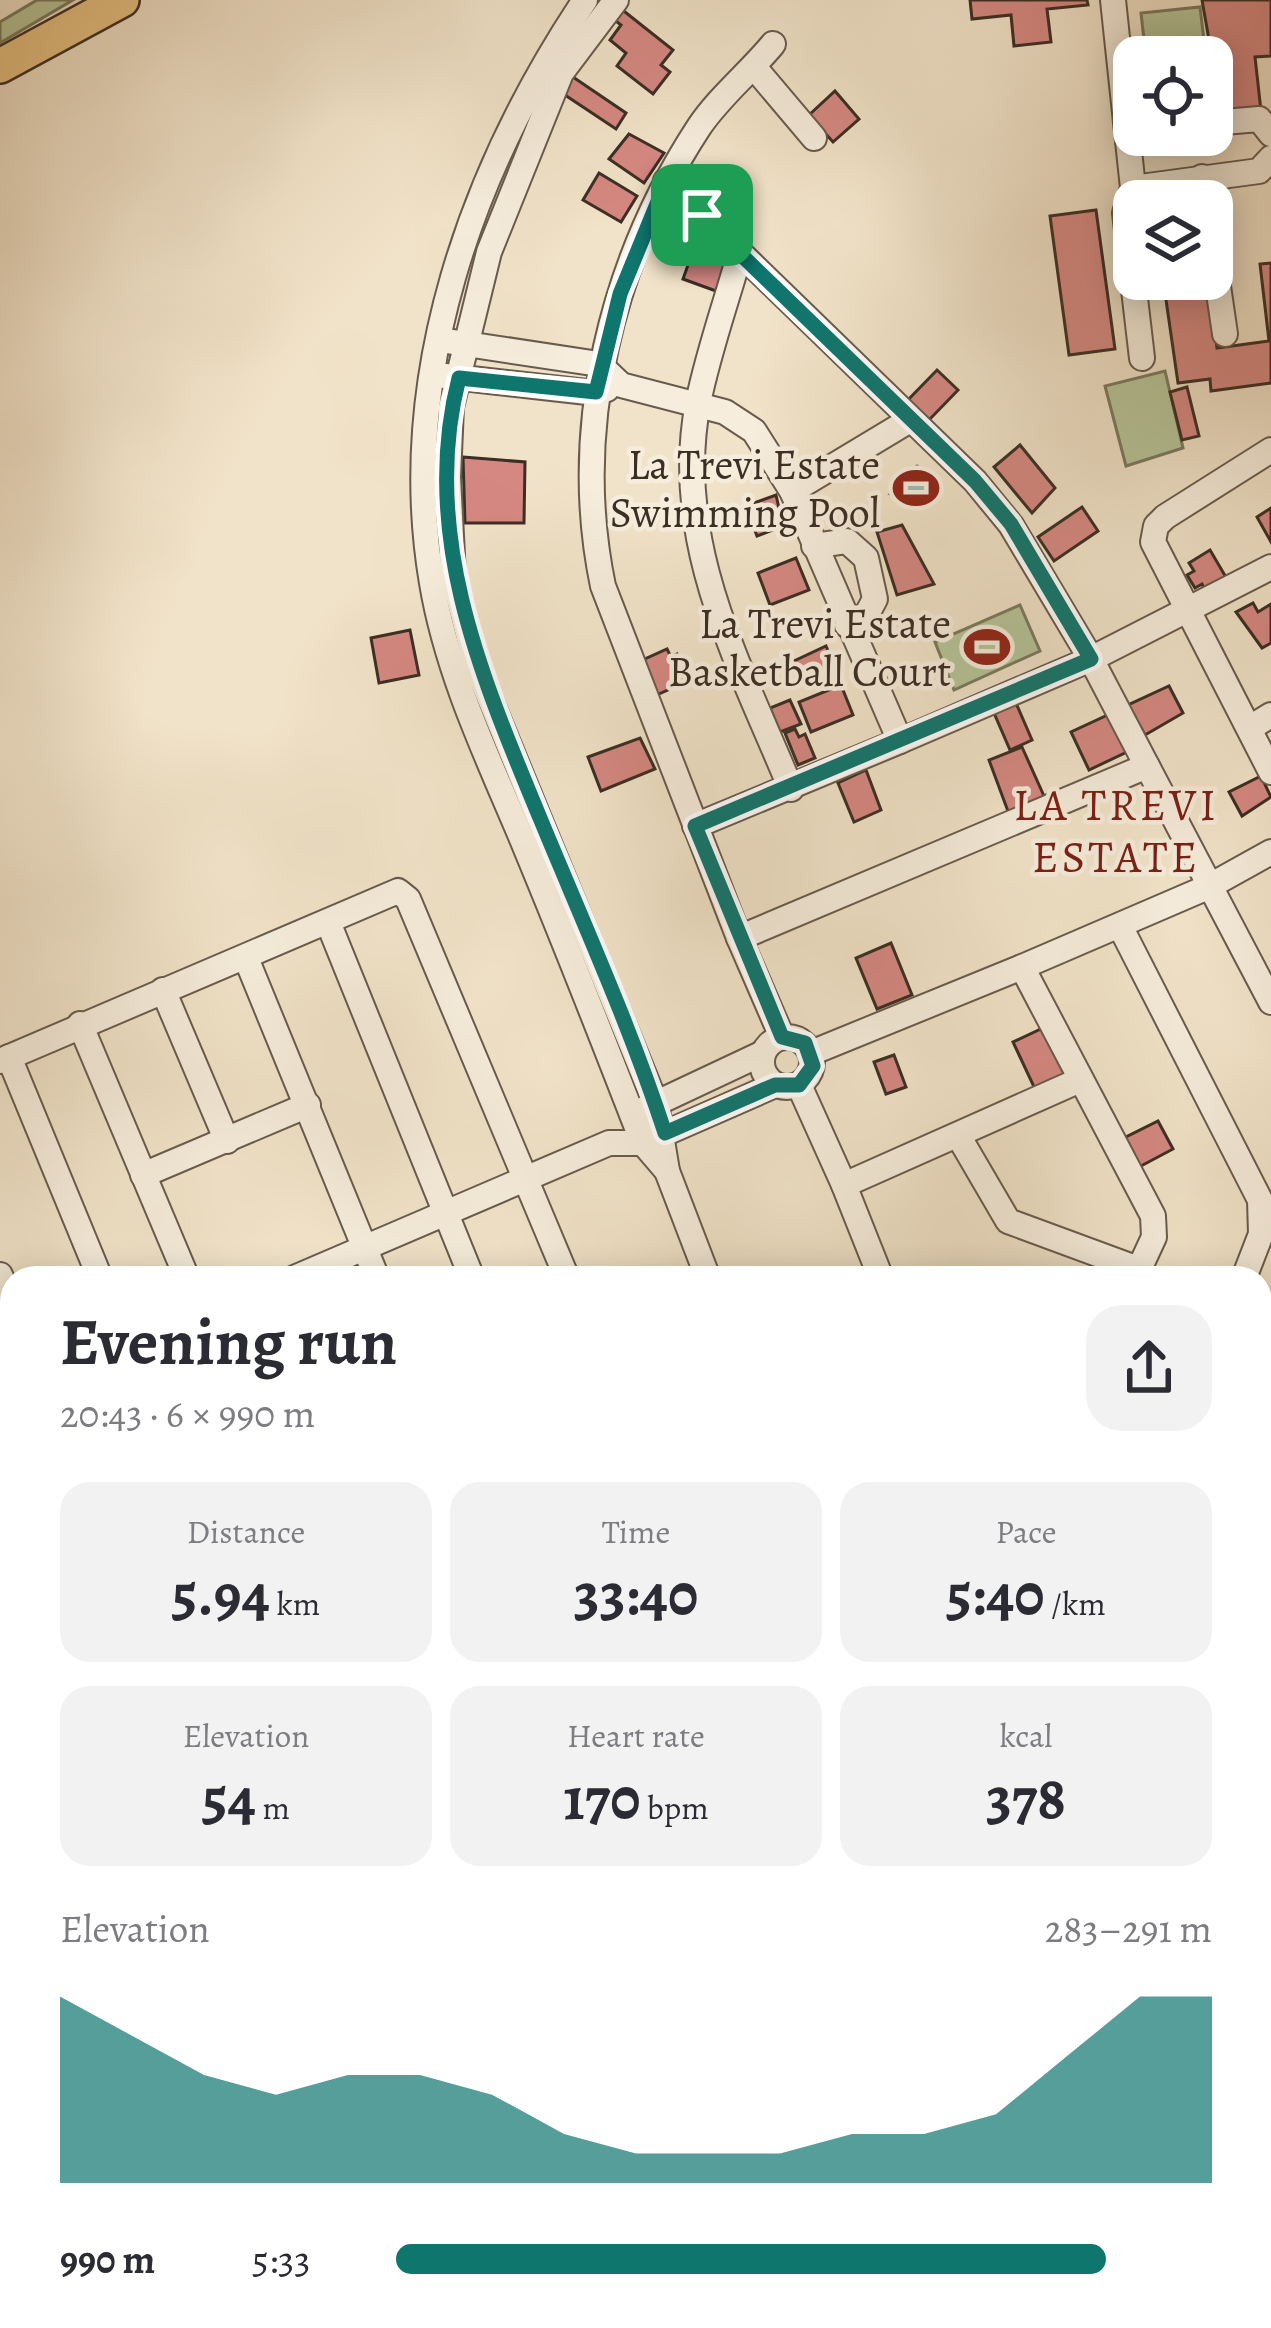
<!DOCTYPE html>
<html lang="en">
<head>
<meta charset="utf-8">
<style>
  body { margin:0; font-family:Alegreya,serif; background:#f2f2f3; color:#2b2b33; height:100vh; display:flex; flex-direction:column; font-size:45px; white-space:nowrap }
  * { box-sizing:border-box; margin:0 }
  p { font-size:39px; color:#7c7c81 }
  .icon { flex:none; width:66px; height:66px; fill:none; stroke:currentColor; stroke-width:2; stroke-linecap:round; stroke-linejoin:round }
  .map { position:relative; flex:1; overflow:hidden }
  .drawer { position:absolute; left:0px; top:1266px; width:1272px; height:1062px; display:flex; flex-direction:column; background:#fff; border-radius:36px 36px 0 0; box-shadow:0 6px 30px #0003 }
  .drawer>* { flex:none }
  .tools { position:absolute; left:1113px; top:36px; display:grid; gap:24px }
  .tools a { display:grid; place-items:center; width:120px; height:120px; border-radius:24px; background:#fff; box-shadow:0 6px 30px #0003; font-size:60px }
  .pin { position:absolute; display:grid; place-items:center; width:102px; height:102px; color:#fff; margin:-51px; border-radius:24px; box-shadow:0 6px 18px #0006 }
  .round { display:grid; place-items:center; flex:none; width:126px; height:126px; border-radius:36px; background:#f2f2f3 }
  .headline { display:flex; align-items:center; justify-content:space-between; height:204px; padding:0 60px }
  h1 { font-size:66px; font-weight:700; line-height:90px }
  .metrics { display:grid; grid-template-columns:repeat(3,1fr); gap:18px; height:204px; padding:12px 60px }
  .metrics div { display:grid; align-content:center; border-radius:30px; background:#f2f2f3; text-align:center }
  .metrics b { font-size:60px; font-weight:700 }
  .metrics small { font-size:33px; font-weight:400 }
  .metrics p { font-size:33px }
  .chart { height:336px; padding:24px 60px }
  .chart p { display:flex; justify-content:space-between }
  .chart svg { width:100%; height:216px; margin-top:12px; fill:#0f766e; opacity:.7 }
  ul { padding:0 60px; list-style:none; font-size:39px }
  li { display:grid; grid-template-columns:192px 144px 1fr; align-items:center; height:90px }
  li i { height:30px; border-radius:15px; background:#0f766e }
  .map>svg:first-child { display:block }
</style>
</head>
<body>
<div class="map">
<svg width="1271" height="2328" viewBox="0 0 1271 2328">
  <rect width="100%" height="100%" fill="#f1e3c9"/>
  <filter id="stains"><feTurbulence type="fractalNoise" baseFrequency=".00167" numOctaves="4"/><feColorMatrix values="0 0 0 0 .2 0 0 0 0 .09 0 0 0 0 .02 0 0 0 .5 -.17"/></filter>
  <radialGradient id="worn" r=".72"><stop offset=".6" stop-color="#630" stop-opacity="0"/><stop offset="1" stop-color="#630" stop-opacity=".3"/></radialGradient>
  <!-- green -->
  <g fill="#b6c59a" stroke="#787a5f" stroke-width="3">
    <path d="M 37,0 L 73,0 L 0,43 L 0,22 Z"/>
    <path d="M 1200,7 L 1206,57 L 1146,57 L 1141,13 Z"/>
    <path d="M 1165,371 L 1183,448 L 1126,466 L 1105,386 Z"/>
    <path d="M 1020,605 L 1040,651 L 954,690 L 935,642 Z"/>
  </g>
  <!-- water -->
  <path fill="#9bbeb7" stroke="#75847c" stroke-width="3" d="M 917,466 L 941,487 L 922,508 L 890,494 Z"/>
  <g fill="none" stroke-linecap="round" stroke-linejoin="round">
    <!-- stream -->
    <g stroke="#75847c" stroke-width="6">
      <path d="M 0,2143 L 12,2153"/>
      <path d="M 125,2316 L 127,2328"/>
    </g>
  </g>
  <!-- building -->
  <g fill="#d58882" stroke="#3b2e24" stroke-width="3">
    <path d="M 970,0 L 1087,0 L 1088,5 L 1047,9 L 1051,42 L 1014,46 L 1011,15 L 972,19 Z"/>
    <path d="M 1202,0 L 1271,0 L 1271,56 L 1255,57 L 1261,111 L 1214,116 L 1212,57 Z"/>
    <path d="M 620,8 L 673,50 L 661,65 L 670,72 L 653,94 L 617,66 L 626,53 L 610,40 L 621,25 L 612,18 Z"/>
    <path d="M 570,75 L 626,113 L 616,129 L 559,91 Z"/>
    <path d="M 835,91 L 859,119 L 833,142 L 809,115 Z"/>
    <path d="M 629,134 L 664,153 L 644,183 L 609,159 Z"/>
    <path d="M 599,173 L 637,196 L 621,222 L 583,200 Z"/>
    <path d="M 1096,210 L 1115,349 L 1069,355 L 1050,216 Z"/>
    <path d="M 693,251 L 726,263 L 716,291 L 683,279 Z"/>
    <path d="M 1271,263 L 1271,383 L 1211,391 L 1210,379 L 1178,383 L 1163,279 L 1208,279 L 1217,348 L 1269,341 L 1260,264 Z"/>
    <path d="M 937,370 L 958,390 L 929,420 L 907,401 Z"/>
    <path d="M 1187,387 L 1199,436 L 1182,440 L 1170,392 Z"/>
    <path d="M 1020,445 L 1055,488 L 1032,513 L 994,467 Z"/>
    <path d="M 463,457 L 525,462 L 524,523 L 465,523 Z"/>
    <path d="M 776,495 L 783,526 L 757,536 L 746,506 Z"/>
    <path d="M 1082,507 L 1098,531 L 1054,561 L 1038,537 Z"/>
    <path d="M 1271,508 L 1271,542 L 1257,517 Z"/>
    <path d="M 902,525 L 934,584 L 897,595 L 877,532 Z"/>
    <path d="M 1210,550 L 1227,579 L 1206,592 L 1202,584 L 1195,588 L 1187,575 L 1194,571 L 1189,563 Z"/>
    <path d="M 796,558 L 809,590 L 770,605 L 758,573 Z"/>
    <path d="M 1253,603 L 1258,612 L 1271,604 L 1271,643 L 1262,648 L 1236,612 Z"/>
    <path d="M 410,630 L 419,675 L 379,683 L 371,638 Z"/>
    <path d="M 826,646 L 835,666 L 802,680 L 794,661 Z"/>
    <path d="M 667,649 L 671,657 L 677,654 L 688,681 L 652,697 L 636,663 Z"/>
    <path d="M 841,685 L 853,715 L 811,732 L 799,702 Z"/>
    <path d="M 1169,686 L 1183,713 L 1145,735 L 1128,705 Z"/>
    <path d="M 790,700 L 801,724 L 780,732 L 770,708 Z"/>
    <path d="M 1016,703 L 1032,740 L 1010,750 L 994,713 Z"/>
    <path d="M 1112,713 L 1129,751 L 1089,770 L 1071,732 Z"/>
    <path d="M 795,729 L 799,737 L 805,734 L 815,758 L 798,765 L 785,733 Z"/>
    <path d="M 640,738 L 655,769 L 601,791 L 588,757 Z"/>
    <path d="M 1022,747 L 1044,796 L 1009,814 L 989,760 Z"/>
    <path d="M 866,770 L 881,810 L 854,822 L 838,783 Z"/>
    <path d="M 1261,776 L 1271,797 L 1242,816 L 1229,792 Z"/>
    <path d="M 891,943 L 912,995 L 877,1009 L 856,958 Z"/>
    <path d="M 1043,1028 L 1065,1075 L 1035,1089 L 1013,1042 Z"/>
    <path d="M 894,1055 L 906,1087 L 886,1094 L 874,1062 Z"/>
    <path d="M 1158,1121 L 1173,1149 L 1139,1167 L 1124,1138 Z"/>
    <path d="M 0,2145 L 12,2155 L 5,2176 L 0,2174 Z"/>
    <path d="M 12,2173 L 12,2192 L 0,2200 L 0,2180 Z"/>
    <path d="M 0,2212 L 12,2220 L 12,2232 L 0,2241 Z"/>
    <path d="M 58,2316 L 65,2316 L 72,2328 L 37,2328 Z"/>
    <path d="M 893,2316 L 921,2316 L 943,2323 L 941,2328 L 889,2328 Z"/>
  </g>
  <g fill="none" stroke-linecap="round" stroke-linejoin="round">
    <!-- minor casing -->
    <g stroke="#685b4d" stroke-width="28">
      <g id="minor">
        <path d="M 585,0 C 472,169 397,377 432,583 C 447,673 487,756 522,839 C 564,940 604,1042 643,1143 L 667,1171"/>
        <path d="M 616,0 L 561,73 L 489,252 L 451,407 L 448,477 L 453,575 L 476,665 L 656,1104 L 667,1171 L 708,1278"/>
        <path d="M 1113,0 L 1133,188 L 1125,213 L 1142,358"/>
        <path d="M 754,67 L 814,138"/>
        <path d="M 1212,123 L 1259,119 L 1271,134"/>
        <path d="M 1202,177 L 1206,201"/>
        <path d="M 666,181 L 975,481 L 1011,525 L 1091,659 L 1271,567"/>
        <path d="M 1133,188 L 1259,171 L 1271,158"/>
        <path d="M 1212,245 L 1225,334"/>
        <path d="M 740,253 C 726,303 708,353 698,403 C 671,542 740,665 791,789"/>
        <path d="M 440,340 L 599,364 L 621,385 L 725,412 L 754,431 L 792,491 L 900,741 L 1091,659 L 1147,766 L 739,938 L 782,1037"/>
        <path d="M 445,376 L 596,393 L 607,389"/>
        <path d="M 1271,450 L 1165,517 L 1156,526 L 1153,542 L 1271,772"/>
        <path d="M 792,491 L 910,420"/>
        <path d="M 814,546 L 847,541 L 866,558 L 875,599 L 867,614 L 847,625"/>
        <path d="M 1250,728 L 1271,715"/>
        <path d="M 1147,766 L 1271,1002"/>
        <path d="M 695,826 L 900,741"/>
        <path d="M 328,922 L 472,1278"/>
        <path d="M 1120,926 L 1260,1200 L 1261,1234 L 1244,1278"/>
        <path d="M 739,938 L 603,586 C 570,428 612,260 699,127 C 719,97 750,72 773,44"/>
        <path d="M 246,958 L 377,1278"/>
        <path d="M 163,990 L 227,1141"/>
        <path d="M 80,1024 L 187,1278"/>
        <circle cx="787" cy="1062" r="25"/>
        <path d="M 811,1053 L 1022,967"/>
        <path d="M 9,1057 L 100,1278"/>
        <path d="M 0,1061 L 398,891 L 408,899 L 567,1278"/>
        <path d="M 799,1085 L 844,1185"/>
        <path d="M 644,1109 L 763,1053"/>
        <path d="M 959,1137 L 1008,1221 L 1138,1269"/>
        <path d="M 143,1175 L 308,1105"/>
        <path d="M 0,1275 L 12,1303"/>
        <path d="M 294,1278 L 609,1143 L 643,1143 L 775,1085"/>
        <path d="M 881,1278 L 844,1185 L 1080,1080"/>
        <path d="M 1135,1278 L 1154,1237 L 1153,1216 L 1022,967 L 1208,887 L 1271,852"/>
        <path d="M 0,1403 L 12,1397"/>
        <path d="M 1260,1450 L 1271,1454"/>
        <path d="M 0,1490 L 12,1519"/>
        <path d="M 1260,1603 L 1271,1607"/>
        <path d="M 0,1737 L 12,1732"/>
        <path d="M 0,1810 L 12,1805"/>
        <path d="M 0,1883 L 12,1878"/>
        <path d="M 0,1951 L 12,1947"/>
        <path d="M 0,2034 L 12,2058"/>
        <path d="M 0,2288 L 12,2307"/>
        <path d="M 18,2316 L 25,2328"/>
        <path d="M 223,2316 L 250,2328"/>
        <path d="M 333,2316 L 338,2328"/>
        <path d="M 410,2316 L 435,2328"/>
        <path d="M 583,2316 L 613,2328"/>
        <path d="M 823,2328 L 827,2316"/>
        <path d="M 878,2328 L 882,2316"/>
      </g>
    </g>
    <!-- highway casing -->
    <g stroke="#3b2e24" stroke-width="38">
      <path id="highway" d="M 0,66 L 122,0"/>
    </g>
    <!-- minor -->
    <use href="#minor" stroke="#f6eddc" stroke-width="24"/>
    <!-- highway -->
    <use href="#highway" stroke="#e8c284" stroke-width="33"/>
  </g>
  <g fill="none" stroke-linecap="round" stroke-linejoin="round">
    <!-- route casing -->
    <g stroke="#fff" stroke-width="24">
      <path id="route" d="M 666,182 L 975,481 L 1011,524 L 1091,659 L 695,826 L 782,1037 L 805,1043 L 813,1066 L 799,1085 L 775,1085 L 665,1133 C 630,1026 583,922 540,818 C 482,678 419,533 459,378 L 596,392 L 620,294 Z"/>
    </g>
    <!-- route -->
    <use href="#route" stroke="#0f766e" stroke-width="15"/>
  </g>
  <!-- icons -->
  <defs>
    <g id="stadium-bare" transform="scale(3.6)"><path d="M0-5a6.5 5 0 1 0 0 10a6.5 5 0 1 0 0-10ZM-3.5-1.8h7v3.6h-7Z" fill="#8f2418" stroke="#f6eddc" stroke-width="2.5" paint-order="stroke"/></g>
  </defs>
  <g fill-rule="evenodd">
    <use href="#stadium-bare" x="916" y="488"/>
    <use href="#stadium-bare" x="987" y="647"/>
  </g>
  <g text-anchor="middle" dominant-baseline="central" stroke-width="9" stroke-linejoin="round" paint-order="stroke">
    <!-- poi labels -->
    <g font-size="42" fill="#3b2e24" stroke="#f6eddc" text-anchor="end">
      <text x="880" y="464">La Trevi Estate<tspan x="880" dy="48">Swimming Pool</tspan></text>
      <text x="951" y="623">La Trevi Estate<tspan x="951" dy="48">Basketball Court</tspan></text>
    </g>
    <!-- neighbourhood labels -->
    <g font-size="45" letter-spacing="3" fill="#7a1f14" stroke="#f6eddc">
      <text x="1116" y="805">LA TREVI<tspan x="1116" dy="52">ESTATE</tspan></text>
    </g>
  </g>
  <rect width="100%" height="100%" filter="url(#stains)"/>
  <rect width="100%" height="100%" fill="url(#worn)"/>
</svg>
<div class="tools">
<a><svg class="icon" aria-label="locate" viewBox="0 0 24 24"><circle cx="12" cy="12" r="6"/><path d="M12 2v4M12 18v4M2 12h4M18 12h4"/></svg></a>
<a><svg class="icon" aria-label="layers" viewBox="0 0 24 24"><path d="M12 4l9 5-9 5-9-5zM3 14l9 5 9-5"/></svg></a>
</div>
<div class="pin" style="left:702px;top:215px;background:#1e9e55"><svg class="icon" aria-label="arrive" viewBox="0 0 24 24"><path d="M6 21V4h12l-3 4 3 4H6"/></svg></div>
<section class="drawer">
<div class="headline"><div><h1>Evening run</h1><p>20:43 · 6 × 990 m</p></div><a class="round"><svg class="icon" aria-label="share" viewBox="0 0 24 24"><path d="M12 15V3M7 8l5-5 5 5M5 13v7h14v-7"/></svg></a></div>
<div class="metrics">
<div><p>Distance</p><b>5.94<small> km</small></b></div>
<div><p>Time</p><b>33:40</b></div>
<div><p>Pace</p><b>5:40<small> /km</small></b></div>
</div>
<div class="metrics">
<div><p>Elevation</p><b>54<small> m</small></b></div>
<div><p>Heart rate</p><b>170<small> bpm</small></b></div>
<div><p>kcal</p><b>378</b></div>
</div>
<div class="chart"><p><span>Elevation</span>283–291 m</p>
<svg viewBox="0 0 160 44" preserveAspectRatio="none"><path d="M0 44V6L10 14L20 22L30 26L40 22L50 22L60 26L70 34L80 38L90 38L100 38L110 34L120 34L130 30L140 18L150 6L160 6V44z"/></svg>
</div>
<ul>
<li><b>990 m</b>5:33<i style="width:87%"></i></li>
</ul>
</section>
</div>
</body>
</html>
